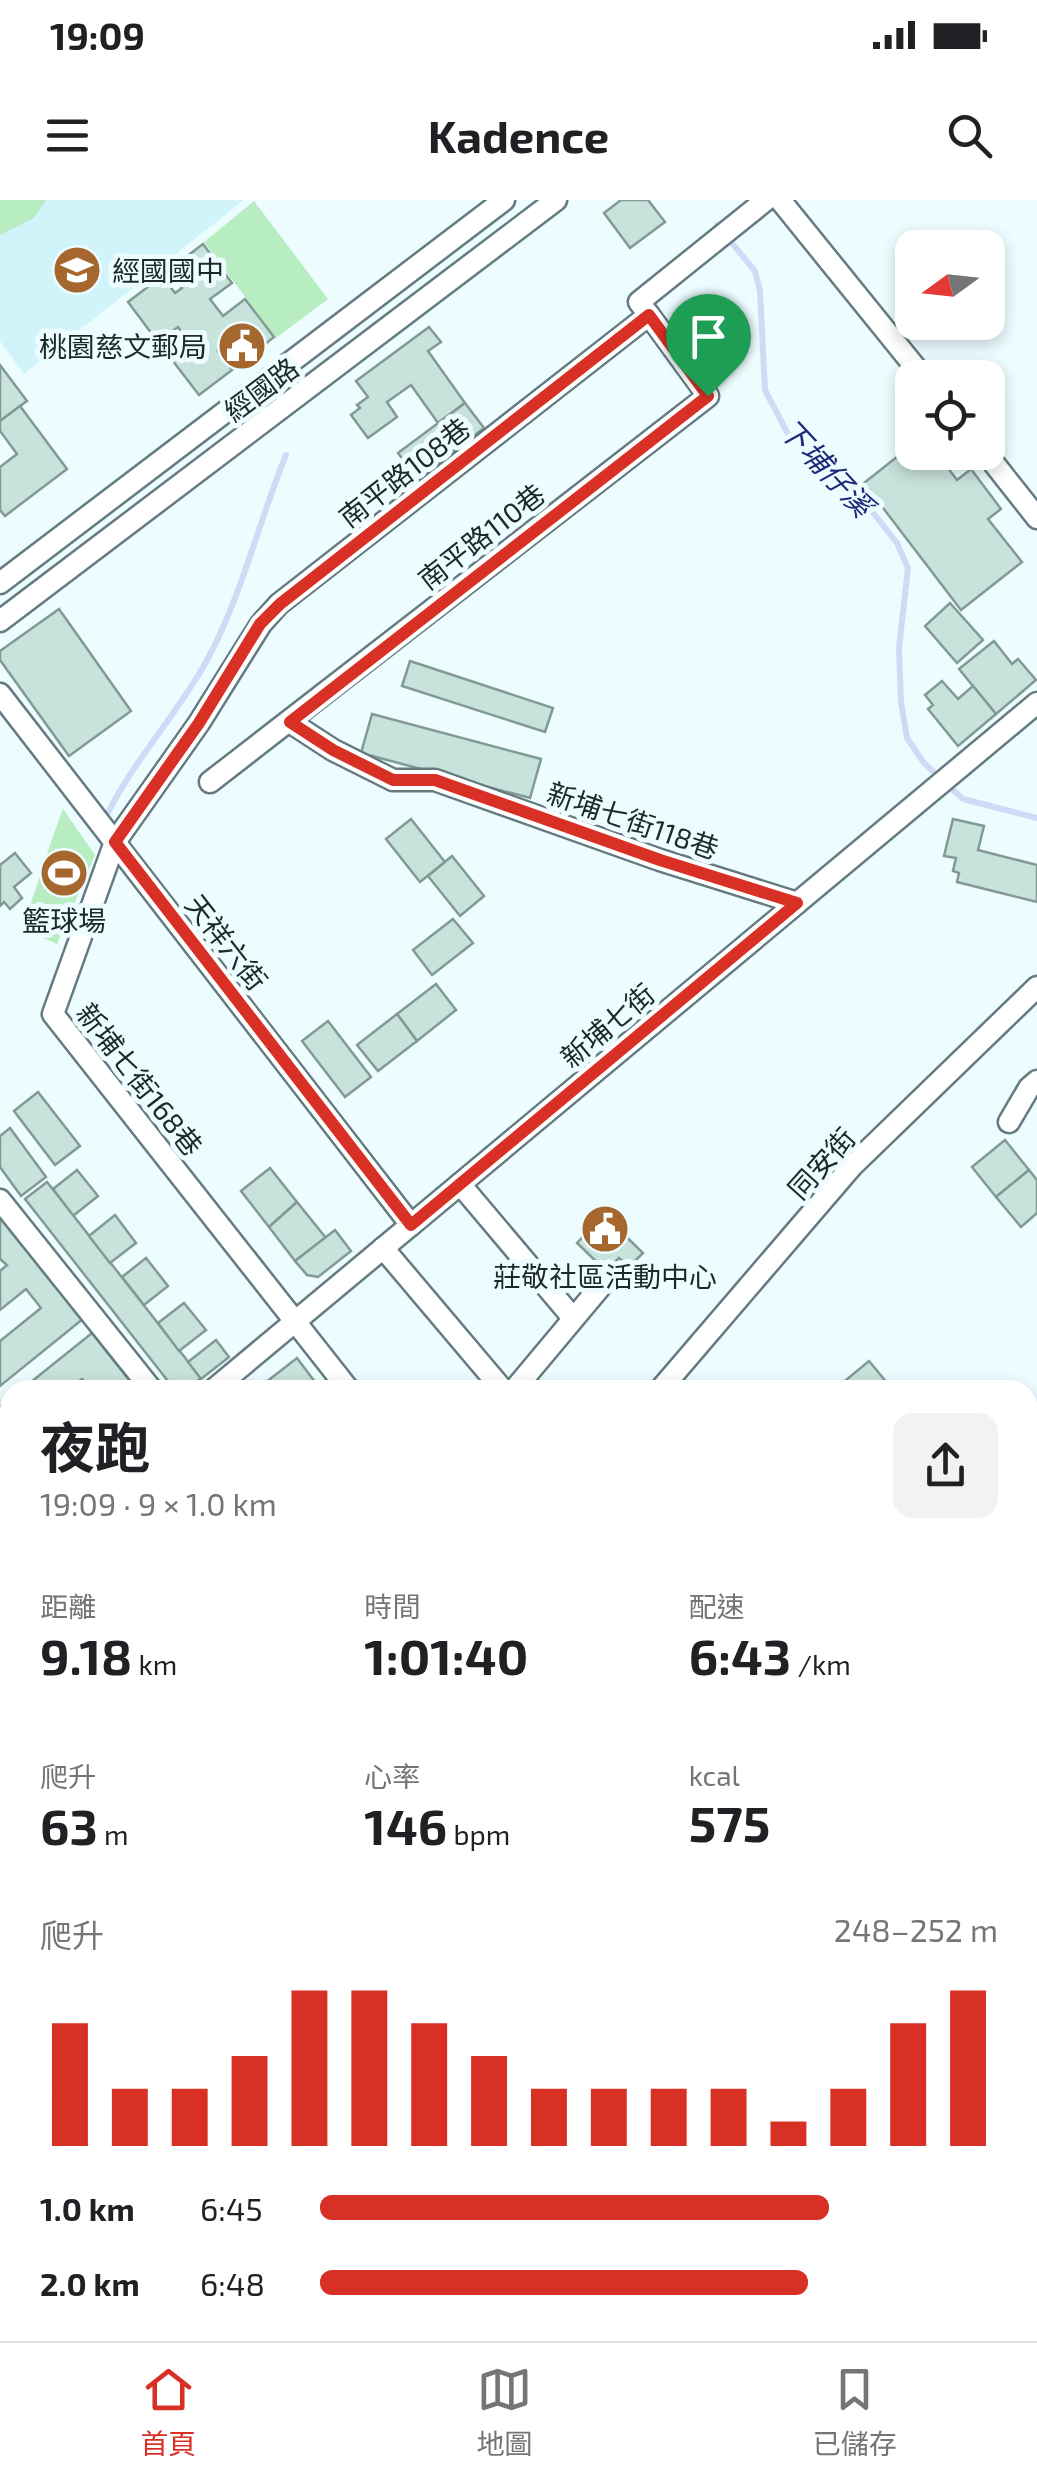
<!DOCTYPE html>
<html lang="zh-TW">
<head>
<meta charset="utf-8">
<style>
  body { margin:0; font-family:"Exo 2","Noto Sans TC",sans-serif; background:#f2f2f2; color:#202124; height:100vh; display:flex; flex-direction:column; font-size:38px; white-space:nowrap }
  * { box-sizing:border-box; margin:0 }
  p { font-size:32px; color:#757577 }
  .icon { flex:none; width:55px; height:55px; fill:none; stroke:currentColor; stroke-width:2; stroke-linecap:round; stroke-linejoin:round }
  .map { position:relative; flex:1; overflow:hidden }
  .sheet { position:absolute; left:0px; top:1180px; width:1038px; height:962px; display:flex; flex-direction:column; background:#fff; border-radius:30px 30px 0 0; box-shadow:0 5px 15px #0003 }
  .sheet>* { flex:none }
  .needle { width:65px; rotate:255deg }
  .controls { position:absolute; left:895px; top:30px; display:grid; gap:20px }
  .controls a { display:grid; place-items:center; width:110px; height:110px; border-radius:20px; background:#fff; box-shadow:0 5px 15px #0003; font-size:50px }
  .pin { position:absolute; display:grid; place-items:center; width:85px; height:85px; color:#fff; margin:-102px -42px; border-radius:50% 50% 50% 0; rotate:-45deg; box-shadow:0 0 10px #0007 }
  .pin .icon { rotate:45deg }
  .round { display:grid; place-items:center; flex:none; width:105px; height:105px; border-radius:20px; background:#f2f2f2 }
  .summary { display:flex; align-items:center; justify-content:space-between; height:170px; padding:0 40px }
  h1 { font-size:55px; font-weight:700; line-height:75px }
  .metrics { display:grid; grid-template-columns:repeat(3,1fr); gap:15px; height:170px; padding:10px 40px }
  .metrics div { display:grid; align-content:center }
  .metrics b { font-size:50px; font-weight:700 }
  .metrics small { font-size:28px; font-weight:400 }
  .metrics p { font-size:28px }
  .chart { height:280px; padding:20px 40px }
  .chart p { display:flex; justify-content:space-between }
  .chart svg { width:100%; height:180px; margin-top:10px; stroke:#d93025; stroke-width:6 }
  ul { padding:0 40px; list-style:none; font-size:32px }
  li { display:grid; grid-template-columns:160px 120px 1fr; align-items:center; height:75px }
  li i { height:25px; border-radius:12px; background:#d93025 }
  .status { display:flex; justify-content:space-between; align-items:center; height:70px; padding:0 50px; background:#fff; direction:ltr }
  .status svg { height:28px; fill:currentColor }
  header { display:flex; justify-content:space-between; align-items:center; height:130px; padding:0 40px; background:#fff; font-size:45px; font-weight:700 }
  .menu { display:flex; justify-content:space-around; align-items:center; height:140px; border-top:2px solid #e0e0e0; background:#fff; font-size:28px; color:#757577 }
  .menu a { display:grid; justify-items:center; gap:5px }
  .menu .current { color:#d93025 }
  .map>svg:first-child { display:block }
</style>
</head>
<body>
<div class="status"><b>19:09</b><svg viewBox="0 0 49 12"><path d="M0 12V9h3v3zM5 12V6h3v6zM10 12V3h3v9zM15 12V0h3v12zM26 1h20v11H26zM47 4h2v5h-2z"/></svg></div>
<header><svg class="icon" aria-label="menu" viewBox="0 0 24 24"><path d="M4 6h16M4 12h16M4 18h16"/></svg>Kadence<svg class="icon" aria-label="search" viewBox="0 0 24 24"><circle cx="10" cy="10" r="6"/><path d="M15 15l6 6"/></svg></header>
<div class="map">
<svg width="1037" height="2141" viewBox="0 0 1037 2141">
  <rect width="100%" height="100%" fill="#ecfcff"/>
  <!-- built -->
  <path fill="#d0f4fa" d="M 0,0 L 244,0 L 24,174 L 0,141 Z"/>
  <!-- green -->
  <g fill="#b8edc2">
    <path d="M 0,0 L 46,0 L 34,18 L 0,35 Z"/>
    <path d="M 254,1 L 328,99 L 276,138 L 204,42 Z"/>
    <path d="M 63,609 L 95,655 L 57,744 L 21,728 C 38,688 47,649 63,609 Z"/>
    <path d="M 10,1693 L 10,1862 L 0,1872 L 0,1703 Z"/>
  </g>
  <g fill="none" stroke-linecap="round" stroke-linejoin="round">
    <!-- stream -->
    <g stroke="#d0daf7" stroke-width="6">
      <path d="M 717,25 L 755,71 L 760,91 L 765,190 L 788,234 L 856,291 L 897,343 L 908,368 L 899,448 L 901,502 L 907,538 L 924,563 L 963,599 L 1037,618"/>
      <path d="M 103,623 C 130,564 175,518 206,462 C 242,396 258,323 286,255"/>
    </g>
  </g>
  <!-- building -->
  <g fill="#c8e2dc" stroke="#829a94" stroke-width="2.5">
    <path d="M 621,0 L 648,0 L 665,22 L 630,48 L 604,13 Z"/>
    <path d="M 203,44 L 232,83 L 210,99 L 223,116 L 245,99 L 274,137 L 238,165 L 224,146 L 218,151 L 232,170 L 199,195 L 169,156 L 188,141 L 178,127 L 158,142 L 128,102 L 162,76 L 175,93 L 182,88 L 169,70 Z"/>
    <path d="M 429,127 L 441,142 L 428,151 L 465,203 L 438,223 L 411,185 L 387,202 L 397,217 L 368,238 L 351,215 L 360,208 L 357,205 L 368,197 L 356,181 Z"/>
    <path d="M 0,165 L 27,201 L 0,221 Z"/>
    <path d="M 465,203 L 484,228 L 417,279 L 398,253 Z"/>
    <path d="M 20,206 L 67,269 L 5,316 L 0,310 L 0,267 L 17,254 L 0,231 L 0,221 Z"/>
    <path d="M 912,245 L 912,252 L 936,252 L 957,280 L 971,269 L 1001,309 L 988,319 L 1022,362 L 961,410 L 864,283 Z"/>
    <path d="M 950,403 L 983,440 L 957,463 L 925,426 Z"/>
    <path d="M 59,409 L 131,511 L 69,556 L 0,460 L 0,451 Z"/>
    <path d="M 994,441 L 1012,464 L 1018,459 L 1036,480 L 996,514 L 959,469 Z"/>
    <path d="M 410,461 L 553,508 L 545,532 L 402,486 Z"/>
    <path d="M 942,481 L 958,499 L 973,486 L 996,514 L 958,546 L 928,509 L 933,505 L 925,495 Z"/>
    <path d="M 372,514 L 541,559 L 530,598 L 361,553 Z"/>
    <path d="M 411,619 L 445,662 L 420,682 L 386,639 Z"/>
    <path d="M 953,619 L 984,626 L 978,650 L 1037,665 L 1037,702 L 957,682 L 959,673 L 953,671 L 956,658 L 944,656 Z"/>
    <path d="M 15,653 L 31,673 L 14,687 L 22,698 L 10,709 L 4,702 L 0,706 L 0,665 Z"/>
    <path d="M 452,656 L 484,696 L 460,716 L 428,676 Z"/>
    <path d="M 453,719 L 473,743 L 432,775 L 413,750 Z"/>
    <path d="M 436,784 L 456,810 L 417,841 L 397,814 Z"/>
    <path d="M 397,814 L 417,841 L 378,871 L 357,845 Z"/>
    <path d="M 328,821 L 371,877 L 345,897 L 302,841 Z"/>
    <path d="M 38,892 L 80,946 L 55,965 L 14,911 Z"/>
    <path d="M 10,928 L 46,977 L 21,996 L 0,967 L 0,936 Z"/>
    <path d="M 1005,940 L 1029,970 L 996,997 L 972,967 Z"/>
    <path d="M 270,968 L 297,1002 L 269,1027 L 241,991 Z"/>
    <path d="M 77,970 L 98,996 L 73,1016 L 53,989 Z"/>
    <path d="M 1029,970 L 1037,980 L 1037,1013 L 1021,1027 L 996,997 Z"/>
    <path d="M 47,982 L 201,1178 L 186,1190 L 175,1190 L 25,999 Z"/>
    <path d="M 297,1002 L 326,1038 L 295,1061 L 269,1027 Z"/>
    <path d="M 0,1010 L 89,1114 L 0,1186 L 0,1141 L 41,1108 L 26,1089 L 0,1110 L 0,1071 L 7,1065 L 0,1059 Z"/>
    <path d="M 115,1015 L 136,1043 L 110,1063 L 89,1036 Z"/>
    <path d="M 604,1015 L 643,1053 L 629,1067 L 619,1058 L 606,1071 L 577,1043 Z"/>
    <path d="M 335,1030 L 351,1051 L 318,1077 L 307,1075 L 295,1061 Z"/>
    <path d="M 146,1058 L 168,1086 L 144,1105 L 122,1077 Z"/>
    <path d="M 184,1103 L 206,1130 L 179,1151 L 158,1123 Z"/>
    <path d="M 92,1133 L 137,1190 L 92,1190 L 82,1179 L 68,1190 L 21,1190 Z"/>
    <path d="M 216,1140 L 229,1157 L 201,1179 L 188,1162 Z"/>
    <path d="M 297,1158 L 321,1190 L 271,1190 L 265,1183 Z"/>
    <path d="M 869,1161 L 893,1190 L 834,1190 Z"/>
    <path d="M 10,1198 L 10,1237 L 0,1245 L 0,1206 Z"/>
    <path d="M 0,1246 L 10,1259 L 9,1311 L 0,1300 Z"/>
    <path d="M 1037,1765 L 1037,1792 L 1028,1780 L 1028,1773 Z"/>
    <path d="M 344,2132 L 344,2141 L 285,2141 L 284,2135 Z"/>
    <path d="M 368,2132 L 445,2132 L 446,2141 L 369,2141 Z"/>
    <path d="M 552,2132 L 589,2132 L 589,2138 L 552,2136 Z"/>
  </g>
  <g fill="none" stroke-linecap="round" stroke-linejoin="round">
    <!-- minor casing -->
    <g stroke="#647b80" stroke-width="25">
      <g id="minor">
        <path d="M 780,0 L 924,178"/>
        <path d="M 985,252 L 1037,318"/>
        <path d="M 0,383 L 504,0"/>
        <path d="M 0,421 L 556,0"/>
        <path d="M 0,494 L 411,1025"/>
        <path d="M 290,522 L 333,550 L 393,580 L 435,580 L 660,660 L 797,703"/>
        <path d="M 210,582 L 708,196 L 649,115"/>
        <path d="M 1009,922 L 1029,888 L 1037,881"/>
        <path d="M 460,984 L 573,1118"/>
        <path d="M 0,1000 L 152,1190"/>
        <path d="M 383,1048 L 503,1190"/>
        <path d="M 213,1190 L 1037,503"/>
        <path d="M 349,1190 L 53,814 L 115,642 L 199,523 L 261,424 L 279,404 L 649,115 L 639,102 L 766,0"/>
        <path d="M 514,1190 L 606,1080"/>
        <path d="M 660,1190 L 852,966 L 1037,787"/>
        <path d="M 1028,1373 L 1037,1365"/>
        <path d="M 0,1674 L 10,1663"/>
        <path d="M 1028,1821 L 1037,1834"/>
        <path d="M 0,1898 L 10,1887"/>
        <path d="M 0,2044 L 10,2057"/>
        <path d="M 1028,2067 L 1037,2059"/>
        <path d="M 1028,2113 L 1037,2105"/>
        <path d="M 70,2132 L 77,2141"/>
        <path d="M 932,2141 L 943,2132"/>
        <path d="M 993,2141 L 1003,2132"/>
      </g>
    </g>
    <!-- minor -->
    <use href="#minor" stroke="#fff" stroke-width="20"/>
  </g>
  <g fill="none" stroke-linecap="round" stroke-linejoin="round">
    <!-- route casing -->
    <g stroke="#fff" stroke-width="20">
      <path id="route" d="M 649,115 L 708,196 L 290,522 L 333,550 L 393,580 L 435,580 L 660,660 L 797,703 L 411,1025 L 115,642 L 199,523 L 260,424 L 280,404 Z"/>
    </g>
    <!-- route -->
    <use href="#route" stroke="#d93025" stroke-width="12"/>
  </g>
  <!-- icons -->
  <defs>
    <g id="school-disc" transform="scale(2.5)"><circle r="9.5" fill="#a5672d" stroke="#ecfcff"/><path d="M0-5L7-2L0 1L-7-2ZM-4 1L0 2.5L4 1V4Q0 6-4 4Z" fill="#fff"/></g>
    <g id="civic-disc" transform="scale(2.5)"><circle r="9.5" fill="#a5672d" stroke="#ecfcff"/><path d="M-.6-6.5H3V-4.5H.6V-3L4-1V1h2V6H-6V1h2V-1L-.6-3ZM-1.2 2.5V6h2.4V2.5Z" fill="#fff"/></g>
    <g id="stadium-disc" transform="scale(2.5)"><circle r="9.5" fill="#a5672d" stroke="#ecfcff"/><path d="M0-5a6.5 5 0 1 0 0 10a6.5 5 0 1 0 0-10ZM-3.5-1.8h7v3.6h-7Z" fill="#fff"/></g>
  </defs>
  <g fill-rule="evenodd">
    <use href="#school-disc" x="77" y="70"/>
    <use href="#civic-disc" x="242" y="146"/>
    <use href="#stadium-disc" x="64" y="673"/>
    <use href="#civic-disc" x="605" y="1029"/>
  </g>
  <g text-anchor="middle" dominant-baseline="central" stroke-width="10" stroke-linejoin="round" paint-order="stroke">
    <!-- poi labels -->
    <g font-size="28" fill="#1e282a" stroke="#ecfcff">
      <text x="112" y="70" text-anchor="start">經國國中</text>
      <text x="207" y="146" text-anchor="end">桃園慈文郵局</text>
      <text x="64" y="720">籃球場</text>
      <text x="605" y="1076">莊敬社區活動中心</text>
    </g>
    <!-- street labels -->
    <g font-size="28" fill="#1e282a" stroke="#ecfcff">
      <text transform="translate(261 189) rotate(-37)">經國路</text>
      <text transform="translate(404 272) rotate(-38)">南平路108巷</text>
      <text transform="translate(481 336) rotate(-38)">南平路110巷</text>
      <text transform="translate(633 620) rotate(19)">新埔七街118巷</text>
      <text transform="translate(227 742) rotate(52)">天祥六街</text>
      <text transform="translate(607 825) rotate(-40)">新埔七街</text>
      <text transform="translate(140 879) rotate(52)">新埔七街168巷</text>
      <text transform="translate(821 963) rotate(-48)">同安街</text>
    </g>
    <!-- water labels -->
    <g font-size="30" font-style="italic" fill="#1e2b79" stroke="#ecfcff">
      <text transform="translate(827 267) rotate(47)">下埔仔溪</text>
    </g>
  </g>
</svg>
<div class="controls">
<a><svg class="needle" viewBox="-14 -14 28 28"><path d="M0-13l5 13h-10z" fill="#e53935"/><path d="M0 13l5-13h-10z" fill="#757577"/></svg></a>
<a><svg class="icon" aria-label="locate" viewBox="0 0 24 24"><circle cx="12" cy="12" r="6"/><path d="M12 2v4M12 18v4M2 12h4M18 12h4"/></svg></a>
</div>
<div class="pin" style="left:708px;top:196px;background:#1e9e55"><svg class="icon" aria-label="arrive" viewBox="0 0 24 24"><path d="M6 21V4h12l-3 4 3 4H6"/></svg></div>
<section class="sheet">
<div class="summary"><div><h1>夜跑</h1><p>19:09 · 9 × 1.0 km</p></div><a class="round"><svg class="icon" aria-label="share" viewBox="0 0 24 24"><path d="M12 15V3M7 8l5-5 5 5M5 13v7h14v-7"/></svg></a></div>
<div class="metrics">
<div><p>距離</p><b>9.18<small> km</small></b></div>
<div><p>時間</p><b>1:01:40</b></div>
<div><p>配速</p><b>6:43<small> /km</small></b></div>
</div>
<div class="metrics">
<div><p>爬升</p><b>63<small> m</small></b></div>
<div><p>心率</p><b>146<small> bpm</small></b></div>
<div><p>kcal</p><b>575</b></div>
</div>
<div class="chart"><p><span>爬升</span>248–252 m</p>
<svg viewBox="0 0 160 44" preserveAspectRatio="none"><path d="M5 44V14M15 44V30M25 44V30M35 44V22M45 44V6M55 44V6M65 44V14M75 44V22M85 44V30M95 44V30M105 44V30M115 44V30M125 44V38M135 44V30M145 44V14M155 44V6"/></svg>
</div>
<ul>
<li><b>1.0 km</b>6:45<i style="width:75%"></i></li>
<li><b>2.0 km</b>6:48<i style="width:72%"></i></li>
</ul>
</section>
</div>
<nav class="menu">
<a class="current"><svg class="icon" aria-label="home" viewBox="0 0 24 24"><path d="M3 11l9-7 9 7M6 9v11h12V9"/></svg>首頁</a>
<a><svg class="icon" aria-label="map" viewBox="0 0 24 24"><path d="M3 6l6-2 6 2 6-2v14l-6 2-6-2-6 2zM9 4v14M15 6v14"/></svg>地圖</a>
<a><svg class="icon" aria-label="saved" viewBox="0 0 24 24"><path d="M7 4h10v16l-5-4-5 4z"/></svg>已儲存</a>
</nav>
</body>
</html>
